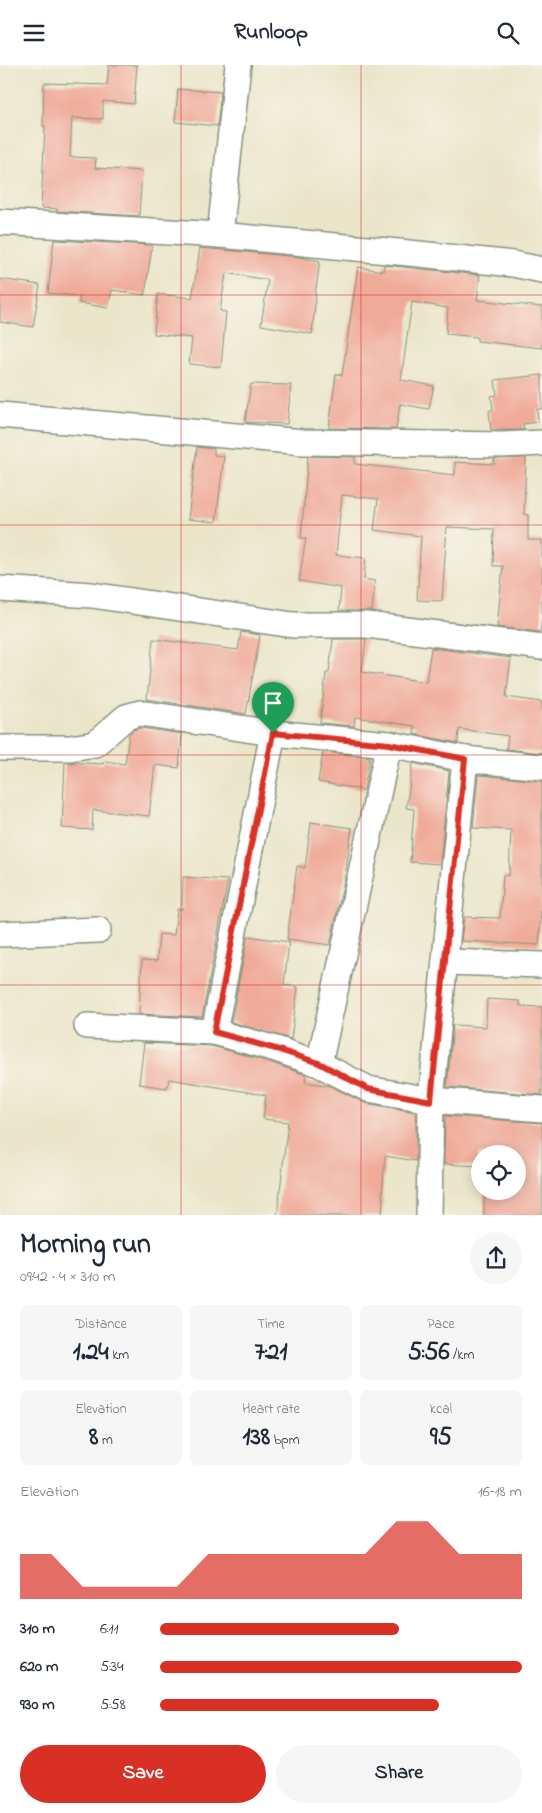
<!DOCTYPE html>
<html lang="en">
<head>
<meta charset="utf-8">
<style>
  body { margin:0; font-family:"Indie Flower",sans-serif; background:#f6f6f7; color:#1f2937; height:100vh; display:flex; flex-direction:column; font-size:19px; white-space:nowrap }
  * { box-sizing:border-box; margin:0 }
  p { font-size:16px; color:#747a83 }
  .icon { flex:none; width:28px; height:28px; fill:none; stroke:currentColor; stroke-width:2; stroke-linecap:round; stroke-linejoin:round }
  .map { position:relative; height:1150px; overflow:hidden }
  .drawer { display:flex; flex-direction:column; background:#fff; flex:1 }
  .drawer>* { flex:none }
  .controls { position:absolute; left:471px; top:1080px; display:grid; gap:10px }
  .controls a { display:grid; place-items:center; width:55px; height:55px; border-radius:50%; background:#fff; box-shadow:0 2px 12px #0003; font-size:25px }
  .pin { position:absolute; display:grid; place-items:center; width:42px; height:42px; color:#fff; margin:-51px -21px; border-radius:50% 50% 50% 0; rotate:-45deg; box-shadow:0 0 5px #0007 }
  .pin .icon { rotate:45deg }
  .round { display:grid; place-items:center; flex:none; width:52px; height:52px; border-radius:26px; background:#f6f6f7 }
  .head { display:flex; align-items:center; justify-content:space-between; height:85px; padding:0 20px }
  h1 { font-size:28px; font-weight:700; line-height:38px }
  .stats { display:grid; grid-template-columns:repeat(3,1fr); gap:8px; height:85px; padding:5px 20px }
  .stats div { display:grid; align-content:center; border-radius:8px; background:#f6f6f7; text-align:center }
  .stats b { font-size:25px; font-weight:700 }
  .stats small { font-size:14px; font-weight:400 }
  .stats p { font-size:14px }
  .chart { height:140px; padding:10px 20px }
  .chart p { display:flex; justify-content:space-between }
  .chart svg { width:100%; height:90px; margin-top:5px; fill:#d93025; opacity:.7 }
  .button { display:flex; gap:10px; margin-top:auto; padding:10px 20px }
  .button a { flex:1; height:58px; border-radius:30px; background:#d93025; color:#fff; font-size:20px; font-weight:700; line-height:58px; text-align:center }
  .button a+a { background:#f6f6f7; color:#1f2937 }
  ul { padding:0 20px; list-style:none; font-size:16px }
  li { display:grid; grid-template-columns:80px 60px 1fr; align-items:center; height:38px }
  li i { height:12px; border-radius:6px; background:#d93025 }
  header { display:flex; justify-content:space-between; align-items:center; height:65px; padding:0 20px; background:#fff; font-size:22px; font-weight:700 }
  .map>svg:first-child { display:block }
</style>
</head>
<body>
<header><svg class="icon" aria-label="menu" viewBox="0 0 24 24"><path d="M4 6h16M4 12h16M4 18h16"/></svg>Runloop<svg class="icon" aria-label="search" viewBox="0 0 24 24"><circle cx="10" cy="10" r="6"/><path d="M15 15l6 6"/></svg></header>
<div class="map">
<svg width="542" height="1151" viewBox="0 0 542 1151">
  <rect width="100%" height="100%" fill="#f7f3e8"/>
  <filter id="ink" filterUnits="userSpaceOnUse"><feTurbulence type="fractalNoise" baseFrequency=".02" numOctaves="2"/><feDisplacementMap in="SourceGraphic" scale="10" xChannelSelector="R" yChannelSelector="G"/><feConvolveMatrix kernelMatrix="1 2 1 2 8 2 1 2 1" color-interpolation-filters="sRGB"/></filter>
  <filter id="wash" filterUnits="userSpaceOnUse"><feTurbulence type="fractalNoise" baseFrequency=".0096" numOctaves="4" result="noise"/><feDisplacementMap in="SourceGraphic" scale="20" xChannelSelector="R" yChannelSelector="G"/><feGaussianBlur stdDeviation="1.12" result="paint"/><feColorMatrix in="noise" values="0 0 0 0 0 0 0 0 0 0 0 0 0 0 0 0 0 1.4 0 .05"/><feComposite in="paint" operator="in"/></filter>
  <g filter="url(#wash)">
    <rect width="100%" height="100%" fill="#ebe6ca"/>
    <g id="blocks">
      <!-- building -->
      <g fill="#f0aa9a">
        <path d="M 109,0 L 137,0 L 134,39 L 103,36 L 103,54 L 72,53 L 70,92 L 96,93 L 95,103 L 142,106 L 139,151 L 57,146 L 57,144 L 41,143 L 45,61 L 43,61 L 44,18 L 107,20 Z"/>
        <path d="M 178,24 L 221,27 L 217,61 L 175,57 Z"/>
        <path d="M 54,175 L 152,180 L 145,230 L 112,225 L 108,243 L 79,238 L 80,231 L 48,228 Z"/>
        <path d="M 200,183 L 300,192 L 320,196 L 315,230 L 316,230 L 312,269 L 261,260 L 268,215 L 226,208 L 220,246 L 226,247 L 221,302 L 189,299 L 192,273 L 154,269 L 158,229 L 192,233 Z"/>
        <path d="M 384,200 L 480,210 L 477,235 L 542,242 L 542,283 L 477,276 L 477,272 L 446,269 L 448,243 L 412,237 L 401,315 L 434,321 L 429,344 L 400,339 L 396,364 L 329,363 L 336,309 L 342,310 L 358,202 L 383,206 Z"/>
        <path d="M 0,214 L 40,220 L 33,262 L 0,257 Z"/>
        <path d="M 542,310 L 542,344 L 537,344 L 538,357 L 523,359 L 524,365 L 491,365 L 489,346 L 493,344 L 491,331 L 497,330 L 495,315 Z"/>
        <path d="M 251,319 L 291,320 L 287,359 L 245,357 Z"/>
        <path d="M 197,382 L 214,384 L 214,390 L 224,391 L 216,457 L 188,454 Z"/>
        <path d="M 308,391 L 355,392 L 355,399 L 455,410 L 455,397 L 495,399 L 494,394 L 526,393 L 524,449 L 528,450 L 528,475 L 542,475 L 542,551 L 540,567 L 497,562 L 503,501 L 493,501 L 494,464 L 447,462 L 442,536 L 417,535 L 421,471 L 374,465 L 378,434 L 342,430 L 336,490 L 366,493 L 364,514 L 375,516 L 372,546 L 339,546 L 341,523 L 299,516 L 306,473 L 301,473 Z"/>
        <path d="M 241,567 L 260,570 L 246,649 L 147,634 L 153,574 L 238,585 Z"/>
        <path d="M 333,574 L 366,574 L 362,607 L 426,617 L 431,583 L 511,593 L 506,632 L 542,637 L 542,688 L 506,684 L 508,671 L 459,664 L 458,678 L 414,669 L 415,661 L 355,652 L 354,661 L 320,658 L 326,608 L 329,608 Z"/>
        <path d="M 141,663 L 182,669 L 179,703 L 155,700 L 149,751 L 93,745 L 92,765 L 62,763 L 65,697 L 103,699 L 104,696 L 125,699 L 129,669 L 133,665 Z"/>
        <path d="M 323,687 L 370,692 L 364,725 L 318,717 Z"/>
        <path d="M 413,698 L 449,706 L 440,799 L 410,797 L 414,744 L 406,743 Z"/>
        <path d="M 478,710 L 542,716 L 542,826 L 539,880 L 461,876 L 464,852 L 500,853 L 503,810 L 509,811 L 511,765 L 473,763 Z"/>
        <path d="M 311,757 L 352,763 L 345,811 L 330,880 L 287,874 L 297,801 L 305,803 Z"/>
        <path d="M 183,812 L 228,815 L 202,952 L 139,949 L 142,895 L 157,896 L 159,869 L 174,870 L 177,844 L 182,844 Z"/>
        <path d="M 248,871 L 289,877 L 284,920 L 298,922 L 291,974 L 231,957 Z"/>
        <path d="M 487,934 L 520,936 L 520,941 L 542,942 L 542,1030 L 447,1022 L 453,960 L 486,962 Z"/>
        <path d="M 144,978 L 212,981 L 272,998 L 306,1010 L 305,1017 L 330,1021 L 365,1038 L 416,1047 L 416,1096 L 385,1091 L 382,1133 L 383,1133 L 382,1151 L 277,1151 L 288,1057 L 263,1054 L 266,1030 L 169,1014 L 167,1023 L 139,1019 Z"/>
        <path d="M 445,1051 L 542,1058 L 542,1151 L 484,1151 L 484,1126 L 518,1126 L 518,1089 L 478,1089 L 478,1101 L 444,1099 Z"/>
      </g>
    </g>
  </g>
  <g filter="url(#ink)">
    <use href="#blocks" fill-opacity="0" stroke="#85927f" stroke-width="1"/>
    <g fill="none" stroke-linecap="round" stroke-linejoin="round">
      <!-- minor casing -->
      <g stroke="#85927f" stroke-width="28">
        <g id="minor">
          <path d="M 0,157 L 220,170 L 419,189 L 513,199 L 542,205"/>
          <path d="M 220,170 L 238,0"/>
          <path d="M 0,350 L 303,377 L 503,380 L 542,378"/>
          <path d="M 0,524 L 92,530 L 293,560 L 367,560 L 542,582"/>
          <path d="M 0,683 L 70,683 L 95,679 L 126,652 L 140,648 L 273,668 L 389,679 L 465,694 L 542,702"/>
          <path d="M 0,869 L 98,865"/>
          <path d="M 445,897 L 542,900"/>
          <path d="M 87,961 L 214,967 L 273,668"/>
          <path d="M 214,967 L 276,984 L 319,999 L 368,1024 L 431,1035 L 542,1044"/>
          <path d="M 319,999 L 389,679"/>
          <path d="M 429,1151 L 431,1035 L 465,694"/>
        </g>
      </g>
      <!-- minor -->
      <use href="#minor" stroke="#fff" stroke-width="25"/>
    </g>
  </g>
  <g fill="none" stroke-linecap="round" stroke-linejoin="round" filter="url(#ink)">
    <!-- route casing -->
    <g stroke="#fff" stroke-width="10">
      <path id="route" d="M 273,668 L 389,679 L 465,694 L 431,1036 L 368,1024 L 319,998 L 276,984 L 214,967 Z"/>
    </g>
    <!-- route -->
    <use href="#route" stroke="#d93025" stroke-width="6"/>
  </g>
  <!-- grid -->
  <path fill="none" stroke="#d62828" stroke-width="1" stroke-opacity="0.55" d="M 181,0 L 181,1151M 361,0 L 361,1151M 0,230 L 542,230M 0,460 L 542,460M 0,690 L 542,690M 0,920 L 542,920"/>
</svg>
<div class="controls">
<a><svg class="icon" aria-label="locate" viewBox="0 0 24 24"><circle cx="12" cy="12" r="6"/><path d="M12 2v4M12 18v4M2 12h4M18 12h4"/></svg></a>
</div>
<div class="pin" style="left:273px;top:668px;background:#1e9e55"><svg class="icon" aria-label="arrive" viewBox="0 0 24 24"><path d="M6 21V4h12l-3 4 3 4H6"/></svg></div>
</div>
<section class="drawer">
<div class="head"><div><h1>Morning run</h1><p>09:42 · 4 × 310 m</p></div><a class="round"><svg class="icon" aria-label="share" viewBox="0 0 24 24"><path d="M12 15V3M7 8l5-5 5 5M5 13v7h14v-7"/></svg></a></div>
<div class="stats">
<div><p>Distance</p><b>1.24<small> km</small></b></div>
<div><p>Time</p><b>7:21</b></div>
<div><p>Pace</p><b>5:56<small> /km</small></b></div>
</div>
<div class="stats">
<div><p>Elevation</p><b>8<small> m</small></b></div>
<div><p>Heart rate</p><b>138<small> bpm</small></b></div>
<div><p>kcal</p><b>95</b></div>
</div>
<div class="chart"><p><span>Elevation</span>16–18 m</p>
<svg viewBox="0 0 160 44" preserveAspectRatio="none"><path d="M0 44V22L10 22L20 38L30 38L40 38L50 38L60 22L70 22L80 22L90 22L100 22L110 22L120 6L130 6L140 22L150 22L160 22V44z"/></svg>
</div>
<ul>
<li><b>310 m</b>6:11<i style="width:66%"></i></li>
<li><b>620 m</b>5:34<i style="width:100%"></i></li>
<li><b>930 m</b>5:58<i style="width:77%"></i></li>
</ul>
<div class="button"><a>Save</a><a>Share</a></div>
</section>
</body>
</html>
